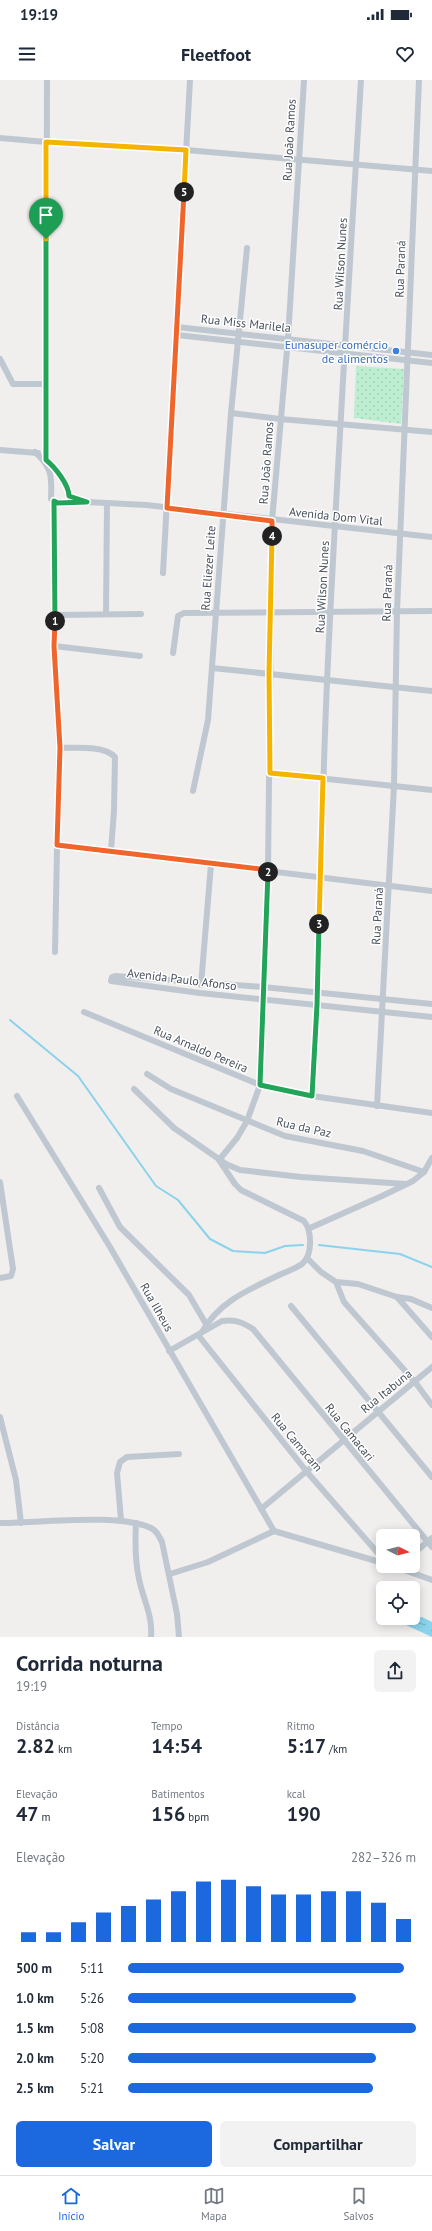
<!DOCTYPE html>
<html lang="pt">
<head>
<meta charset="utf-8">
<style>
  body { margin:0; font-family:"PT Sans",sans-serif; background:#f2f2f3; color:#1f2937; height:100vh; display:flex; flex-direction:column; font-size:15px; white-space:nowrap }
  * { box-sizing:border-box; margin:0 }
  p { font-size:13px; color:#747a83 }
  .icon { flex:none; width:22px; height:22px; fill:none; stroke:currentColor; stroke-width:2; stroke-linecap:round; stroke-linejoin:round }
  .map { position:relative; height:1557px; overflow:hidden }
  .panel { display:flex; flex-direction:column; background:#fff; flex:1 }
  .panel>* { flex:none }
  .needle { width:26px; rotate:96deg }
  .buttons { position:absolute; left:376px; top:1449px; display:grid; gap:8px }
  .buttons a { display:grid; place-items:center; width:44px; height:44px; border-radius:6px; background:#fff; box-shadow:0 2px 10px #0003; font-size:20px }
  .pin { position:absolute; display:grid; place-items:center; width:34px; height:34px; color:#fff; margin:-41px -17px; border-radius:50% 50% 50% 0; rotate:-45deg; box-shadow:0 0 4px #0007 }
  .pin .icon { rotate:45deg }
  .km { position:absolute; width:20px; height:20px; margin:-10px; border-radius:50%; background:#222; color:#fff; font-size:11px; line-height:20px; text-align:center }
  .round { display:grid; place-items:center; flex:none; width:42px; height:42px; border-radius:6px; background:#f2f2f3 }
  .overview { display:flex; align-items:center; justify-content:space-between; height:68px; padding:0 16px }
  h1 { font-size:22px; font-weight:700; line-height:30px }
  .figures { display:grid; grid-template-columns:repeat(3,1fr); gap:6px; height:68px; padding:4px 16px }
  .figures div { display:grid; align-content:center }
  .figures b { font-size:20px; font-weight:700 }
  .figures small { font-size:11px; font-weight:400 }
  .figures p { font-size:11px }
  .chart { height:112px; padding:8px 16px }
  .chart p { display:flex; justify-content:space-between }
  .chart svg { width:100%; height:72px; margin-top:4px; stroke:#1b68df; stroke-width:6 }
  .primary-button { display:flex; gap:8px; margin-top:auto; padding:8px 16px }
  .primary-button a { flex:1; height:46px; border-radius:6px; background:#1b68df; color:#fff; font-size:16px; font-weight:700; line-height:46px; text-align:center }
  .primary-button a+a { background:#f2f2f3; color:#1f2937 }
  ul { padding:0 16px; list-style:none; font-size:13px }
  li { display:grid; grid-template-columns:64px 48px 1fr; align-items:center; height:30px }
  li i { height:10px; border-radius:5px; background:#1b68df }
  .status { display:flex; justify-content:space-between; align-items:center; height:28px; padding:0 20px; background:#fff; direction:ltr }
  .status svg { height:11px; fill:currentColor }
  header { display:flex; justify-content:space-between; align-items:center; height:52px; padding:0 16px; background:#fff; font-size:18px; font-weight:700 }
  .tab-bar { display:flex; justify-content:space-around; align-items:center; height:56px; border-top:1px solid #e0e1e3; background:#fff; font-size:11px; color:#747a83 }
  .tab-bar a { display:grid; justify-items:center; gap:2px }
  .tab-bar .on { color:#1b68df }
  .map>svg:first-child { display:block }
</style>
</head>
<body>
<div class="status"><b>19:19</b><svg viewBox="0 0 49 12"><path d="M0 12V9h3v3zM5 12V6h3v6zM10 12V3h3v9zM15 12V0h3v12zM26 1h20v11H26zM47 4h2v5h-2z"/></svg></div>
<header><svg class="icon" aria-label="menu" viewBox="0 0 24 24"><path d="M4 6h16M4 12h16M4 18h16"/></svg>Fleetfoot<svg class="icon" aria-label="heart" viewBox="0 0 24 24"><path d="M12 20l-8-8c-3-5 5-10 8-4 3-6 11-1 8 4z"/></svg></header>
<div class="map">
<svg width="432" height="1557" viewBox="0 0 432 1557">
  <defs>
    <pattern id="park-dots" width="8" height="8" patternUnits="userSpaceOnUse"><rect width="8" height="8" fill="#bdeed2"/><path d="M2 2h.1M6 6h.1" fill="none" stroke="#a4ceb7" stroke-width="1.8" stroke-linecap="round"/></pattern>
    <pattern id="water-ripples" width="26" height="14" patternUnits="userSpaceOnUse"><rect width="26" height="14" fill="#8ad3eb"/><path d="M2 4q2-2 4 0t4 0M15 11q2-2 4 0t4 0" fill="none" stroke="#73aec2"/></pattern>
  </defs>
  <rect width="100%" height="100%" fill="#f1eeee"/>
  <!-- park -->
  <path fill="url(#park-dots)" d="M 356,286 L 404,289 L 401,344 L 354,338 Z"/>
  <!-- water -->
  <path fill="url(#water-ripples)" d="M 413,1536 L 417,1538 L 422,1537 L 432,1542 L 432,1557 L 395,1540 L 396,1538 L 413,1538 Z"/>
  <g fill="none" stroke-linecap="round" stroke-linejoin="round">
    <!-- stream -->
    <g stroke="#8ad3eb" stroke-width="2">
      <path d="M 10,940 L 78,996 L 156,1106 L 178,1120 L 210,1159 L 233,1171 L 265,1173 L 285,1166 L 303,1165"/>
      <path d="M 319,1165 L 400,1174 L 432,1187"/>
    </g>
    <!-- street -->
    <g stroke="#bfc8d0" stroke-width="6">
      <path d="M 0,58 L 46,62 L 186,70 L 432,91"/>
      <path d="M 177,247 L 432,275"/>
      <path d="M 177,255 L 432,283"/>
      <path d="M 0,279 L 13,304 L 46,304"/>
      <path d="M 231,333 L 280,339 L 432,352"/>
      <path d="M 0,370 L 38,373"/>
      <path d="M 35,372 C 52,387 52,397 51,419 L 58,423 L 87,422 L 146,425 L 432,457"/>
      <path d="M 46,380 L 47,0"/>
      <path d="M 48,382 C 56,387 69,406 69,416 L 81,420"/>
      <path d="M 54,421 L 54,566 L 59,668 L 55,872"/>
      <path d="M 163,493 L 190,0"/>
      <path d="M 106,534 L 107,423"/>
      <path d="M 55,535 L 141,534"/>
      <path d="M 54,566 L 140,576"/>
      <path d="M 173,573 L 178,536 L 184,533 L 432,531"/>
      <path d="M 212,588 L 432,611"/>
      <path d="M 59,668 C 75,668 104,665 115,677 L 114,731 L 111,770"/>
      <path d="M 270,693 L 432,710"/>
      <path d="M 193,711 L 208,640 L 231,333 L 247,168"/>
      <path d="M 57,765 L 432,811"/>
      <path d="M 201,905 L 211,784"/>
      <path d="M 432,924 L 263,907 L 115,896 L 112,897 L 111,901 L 200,913 L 432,937"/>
      <path d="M 84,932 L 260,1005 L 312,1016 L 432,1033"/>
      <path d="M 147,994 L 171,1009 L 285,1056 L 363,1071 L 424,1092 L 432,1078"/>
      <path d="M 134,1009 L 174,1048 L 226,1084 L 240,1090 L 301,1097 L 406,1104"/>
      <path d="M 17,1016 L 110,1167 L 274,1451"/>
      <path d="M 312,1016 C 320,878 321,740 327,602 C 336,402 349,201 361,0"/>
      <path d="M 377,1026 L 394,706 L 397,532 L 419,0"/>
      <path d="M 0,1102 L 13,1189 L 11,1196 L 0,1198"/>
      <path d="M 99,1108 L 120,1147 L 189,1215 L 206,1244"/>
      <path d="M 310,1148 L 382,1116 L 413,1101 L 424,1092"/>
      <path d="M 307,1178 L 321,1192 L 336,1202 L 358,1204 L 397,1217 L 411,1219 L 432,1228"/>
      <path d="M 336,1202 L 344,1222 L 415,1302 L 432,1325"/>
      <path d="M 397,1217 L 432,1257"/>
      <path d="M 291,1226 L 432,1397"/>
      <path d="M 202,1252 C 219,1222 246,1211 277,1196 C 285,1192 295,1189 302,1184 C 313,1175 312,1151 304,1141 L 241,1110 L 235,1104 L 219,1080 L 237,1058 L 247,1041 L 260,1005 L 268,790 L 272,441 L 288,258 L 304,0"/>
      <path d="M 198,1255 L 307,1392 L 383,1479"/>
      <path d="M 169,1271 L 222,1241 C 234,1239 242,1242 253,1249 L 432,1467"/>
      <path d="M 0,1337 L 16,1400 L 21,1443"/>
      <path d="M 261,1429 L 432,1287"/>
      <path d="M 121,1440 L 117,1393 L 120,1382 L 127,1377 L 179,1374"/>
      <path d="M 0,1443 C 37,1443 120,1433 151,1448 C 157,1451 159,1456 162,1462 L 177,1534 L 179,1557"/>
      <path d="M 136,1443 C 135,1462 135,1481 139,1499 C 143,1519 153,1536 151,1557"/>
      <path d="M 413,1474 L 432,1458"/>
      <path d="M 393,1486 L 432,1500"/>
      <path d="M 170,1494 L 208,1482 L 274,1451 L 383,1483"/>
    </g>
  </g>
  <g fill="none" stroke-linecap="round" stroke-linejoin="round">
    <!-- split-1 casing -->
    <g stroke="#fff" stroke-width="8">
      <path id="split-1" d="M 46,159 L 46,380 C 55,387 69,405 69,416 L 87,422 L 58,423 L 54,421 L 55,541"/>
    </g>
    <!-- split-2 casing -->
    <g stroke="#fff" stroke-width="8">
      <path id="split-2" d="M 55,541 L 54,566 L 60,668 L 57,765 L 268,790 L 268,792"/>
    </g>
    <!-- split-3 casing -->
    <g stroke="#fff" stroke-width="8">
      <path id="split-3" d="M 268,792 L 260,1005 L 312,1016 L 317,925 L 319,844"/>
    </g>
    <!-- split-4 casing -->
    <g stroke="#fff" stroke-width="8">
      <path id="split-4" d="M 272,456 L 269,593 L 270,693 L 323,698 L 319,844"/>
    </g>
    <!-- split-5 casing -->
    <g stroke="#fff" stroke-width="8">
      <path id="split-5" d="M 184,112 L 167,428 L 272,441 L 272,456"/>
    </g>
    <!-- split-6 casing -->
    <g stroke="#fff" stroke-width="8">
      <path id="split-6" d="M 46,159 L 46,62 L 186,70 L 184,112"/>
    </g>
    <!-- split-1 -->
    <use href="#split-1" stroke="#22a559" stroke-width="5"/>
    <!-- split-2 -->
    <use href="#split-2" stroke="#f0652b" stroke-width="5"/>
    <!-- split-3 -->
    <use href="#split-3" stroke="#22a559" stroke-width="5"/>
    <!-- split-4 -->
    <use href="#split-4" stroke="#f5b400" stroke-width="5"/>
    <!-- split-5 -->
    <use href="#split-5" stroke="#f0652b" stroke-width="5"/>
    <!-- split-6 -->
    <use href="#split-6" stroke="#f5b400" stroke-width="5"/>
  </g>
  <!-- markers -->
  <circle fill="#3f7fe0" stroke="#fff" stroke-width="1.5" cx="396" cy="271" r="4"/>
  <g text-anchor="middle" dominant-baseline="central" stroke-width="3" stroke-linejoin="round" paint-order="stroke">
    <!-- street labels -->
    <g font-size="12" fill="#47515c" stroke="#fff">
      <text transform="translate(289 60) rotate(-87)">Rua João Ramos</text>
      <text transform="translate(340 184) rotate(-87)">Rua Wilson Nunes</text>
      <text transform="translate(400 189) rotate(-88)">Rua Paraná</text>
      <text transform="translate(246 243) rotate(6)">Rua Miss Marilela</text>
      <text transform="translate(266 383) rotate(-86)">Rua João Ramos</text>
      <text transform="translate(336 436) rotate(6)">Avenida Dom Vital</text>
      <text transform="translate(208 488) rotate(-86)">Rua Eliezer Leite</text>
      <text transform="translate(322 507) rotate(-87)">Rua Wilson Nunes</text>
      <text transform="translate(387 513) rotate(-88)">Rua Paraná</text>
      <text transform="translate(377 836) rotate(-87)">Rua Paraná</text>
      <text transform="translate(182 899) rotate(7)">Avenida Paulo Afonso</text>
      <text transform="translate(201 969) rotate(23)">Rua Arnaldo Pereira</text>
      <text transform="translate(304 1047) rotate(13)">Rua da Paz</text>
      <text transform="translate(157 1227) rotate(60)">Rua Ilheus</text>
      <text transform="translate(386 1311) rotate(-39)">Rua Itabuna</text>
      <text transform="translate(350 1352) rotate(51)">Rua Camacari</text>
      <text transform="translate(297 1362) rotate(50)">Rua Camacam</text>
    </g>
    <!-- shop labels -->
    <g font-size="12" fill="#366cbe" stroke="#fff" text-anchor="end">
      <text x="388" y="264">Eunasuper comércio<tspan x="388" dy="14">de alimentos</tspan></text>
    </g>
  </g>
</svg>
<div class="buttons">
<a><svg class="needle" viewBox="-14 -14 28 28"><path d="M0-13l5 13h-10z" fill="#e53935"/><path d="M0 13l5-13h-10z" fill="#747a83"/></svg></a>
<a><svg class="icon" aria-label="locate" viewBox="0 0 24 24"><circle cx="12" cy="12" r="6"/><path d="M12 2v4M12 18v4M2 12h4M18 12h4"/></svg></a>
</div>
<div class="pin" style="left:46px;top:159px;background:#1e9e55"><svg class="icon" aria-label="arrive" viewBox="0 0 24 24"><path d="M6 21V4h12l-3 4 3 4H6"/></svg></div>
<b class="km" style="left:55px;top:541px">1</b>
<b class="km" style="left:268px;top:792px">2</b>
<b class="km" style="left:319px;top:844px">3</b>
<b class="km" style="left:272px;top:456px">4</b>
<b class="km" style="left:184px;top:112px">5</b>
</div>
<section class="panel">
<div class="overview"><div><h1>Corrida noturna</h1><p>19:19</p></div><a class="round"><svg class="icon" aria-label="share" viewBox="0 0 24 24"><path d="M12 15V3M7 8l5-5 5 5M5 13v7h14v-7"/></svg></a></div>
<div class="figures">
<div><p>Distância</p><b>2.82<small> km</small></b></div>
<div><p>Tempo</p><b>14:54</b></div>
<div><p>Ritmo</p><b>5:17<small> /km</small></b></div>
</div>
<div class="figures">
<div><p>Elevação</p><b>47<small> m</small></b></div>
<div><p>Batimentos</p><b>156<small> bpm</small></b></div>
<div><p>kcal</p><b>190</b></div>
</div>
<div class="chart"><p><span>Elevação</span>282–326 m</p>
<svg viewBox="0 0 160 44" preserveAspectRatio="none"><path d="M5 44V38M15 44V38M25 44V32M35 44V26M45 44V22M55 44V18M65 44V13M75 44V7M85 44V6M95 44V10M105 44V15M115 44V15M125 44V13M135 44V13M145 44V20M155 44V30"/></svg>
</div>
<ul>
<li><b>500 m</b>5:11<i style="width:96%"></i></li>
<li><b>1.0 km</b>5:26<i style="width:79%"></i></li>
<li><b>1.5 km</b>5:08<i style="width:100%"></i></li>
<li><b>2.0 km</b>5:20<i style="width:86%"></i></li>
<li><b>2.5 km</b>5:21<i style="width:85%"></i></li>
</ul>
<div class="primary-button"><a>Salvar</a><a>Compartilhar</a></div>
</section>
<nav class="tab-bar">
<a class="on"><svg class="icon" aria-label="home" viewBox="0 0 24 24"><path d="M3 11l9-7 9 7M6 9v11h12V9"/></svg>Início</a>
<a><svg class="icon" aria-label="map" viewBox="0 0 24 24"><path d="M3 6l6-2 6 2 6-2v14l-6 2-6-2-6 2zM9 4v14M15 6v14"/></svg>Mapa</a>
<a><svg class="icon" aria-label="saved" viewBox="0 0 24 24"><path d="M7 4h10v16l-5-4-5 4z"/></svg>Salvos</a>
</nav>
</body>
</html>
